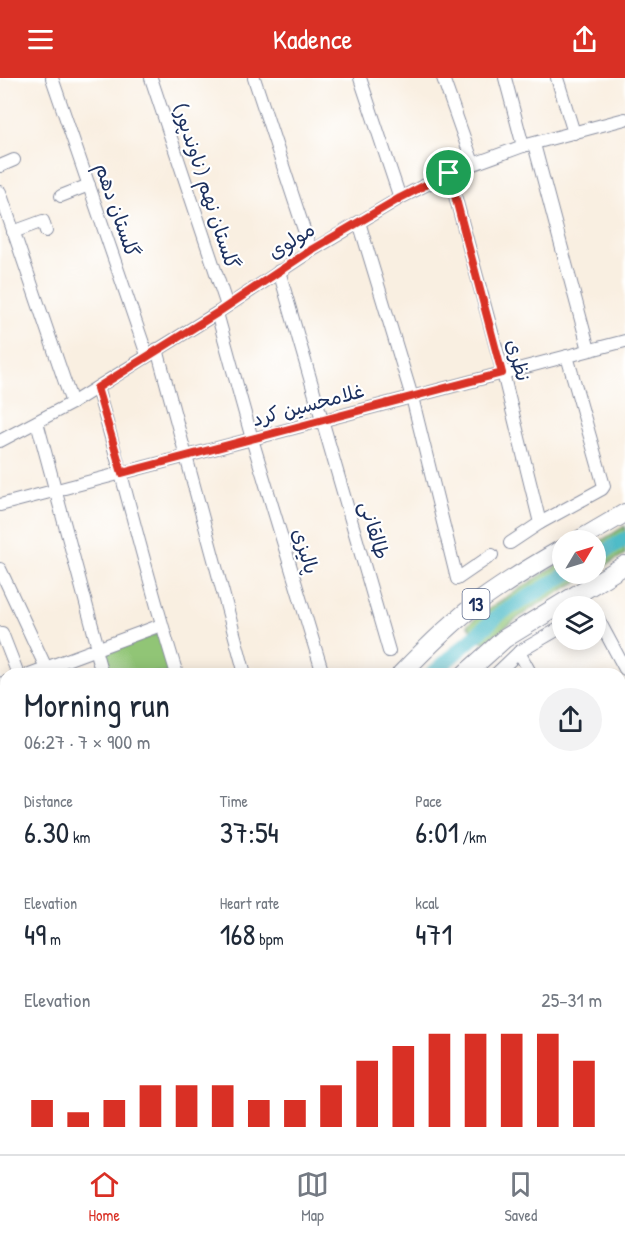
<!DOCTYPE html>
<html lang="en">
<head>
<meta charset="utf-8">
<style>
  body { margin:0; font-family:"Patrick Hand","Playpen Sans Arabic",sans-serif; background:#f2f2f3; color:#1f2937; height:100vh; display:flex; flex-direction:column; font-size:22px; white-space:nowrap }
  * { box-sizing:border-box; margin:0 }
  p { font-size:20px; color:#747a83 }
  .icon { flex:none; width:33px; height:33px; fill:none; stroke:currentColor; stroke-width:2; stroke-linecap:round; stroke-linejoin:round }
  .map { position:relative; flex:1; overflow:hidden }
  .drawer { position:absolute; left:0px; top:590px; width:626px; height:488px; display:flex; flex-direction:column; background:#fff; border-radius:18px 18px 0 0; box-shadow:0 3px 15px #0003 }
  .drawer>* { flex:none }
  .needle { width:39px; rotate:52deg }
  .controls { position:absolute; left:552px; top:452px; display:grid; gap:12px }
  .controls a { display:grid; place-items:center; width:54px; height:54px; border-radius:50%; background:#fff; box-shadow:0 3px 15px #0003; font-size:30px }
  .pin { position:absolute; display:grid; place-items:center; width:51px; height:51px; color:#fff; margin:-26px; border:3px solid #fff; border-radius:50%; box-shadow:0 2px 6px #0007 }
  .round { display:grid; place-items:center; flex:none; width:63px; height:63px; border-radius:32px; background:#f2f2f3 }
  .headline { display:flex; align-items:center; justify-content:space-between; height:102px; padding:0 24px }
  h1 { font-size:33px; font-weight:600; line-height:45px }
  .figures { display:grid; grid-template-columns:repeat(3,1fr); gap:9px; height:102px; padding:6px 24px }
  .figures div { display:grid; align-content:center }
  .figures b { font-size:30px; font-weight:600 }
  .figures small { font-size:16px; font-weight:400 }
  .figures p { font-size:16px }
  .chart { height:168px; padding:12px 24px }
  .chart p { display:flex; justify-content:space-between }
  .chart svg { width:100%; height:108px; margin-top:6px; stroke:#d93025; stroke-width:6 }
  header { display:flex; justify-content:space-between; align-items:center; height:78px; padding:0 24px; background:#d93025; color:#fff; font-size:27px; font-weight:600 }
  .tabs { display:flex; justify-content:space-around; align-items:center; height:84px; border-top:2px solid #e0e1e3; background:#fff; font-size:16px; color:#747a83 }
  .tabs a { display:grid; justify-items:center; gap:3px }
  .tabs .current { color:#d93025 }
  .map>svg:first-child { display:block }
</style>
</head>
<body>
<header><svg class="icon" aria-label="menu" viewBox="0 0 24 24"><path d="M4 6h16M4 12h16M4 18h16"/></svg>Kadence<svg class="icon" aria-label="share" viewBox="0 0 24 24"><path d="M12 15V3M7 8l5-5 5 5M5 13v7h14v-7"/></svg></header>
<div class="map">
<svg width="625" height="1076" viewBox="0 0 625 1076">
  <rect width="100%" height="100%" fill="#fff"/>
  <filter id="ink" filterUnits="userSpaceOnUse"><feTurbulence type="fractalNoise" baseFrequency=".0167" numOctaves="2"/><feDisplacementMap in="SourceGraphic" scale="12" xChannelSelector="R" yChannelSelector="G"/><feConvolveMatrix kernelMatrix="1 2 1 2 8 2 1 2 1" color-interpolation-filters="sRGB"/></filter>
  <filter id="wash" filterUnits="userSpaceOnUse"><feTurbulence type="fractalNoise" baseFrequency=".008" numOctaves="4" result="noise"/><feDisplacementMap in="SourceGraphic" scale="24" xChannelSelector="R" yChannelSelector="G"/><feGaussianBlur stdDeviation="1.35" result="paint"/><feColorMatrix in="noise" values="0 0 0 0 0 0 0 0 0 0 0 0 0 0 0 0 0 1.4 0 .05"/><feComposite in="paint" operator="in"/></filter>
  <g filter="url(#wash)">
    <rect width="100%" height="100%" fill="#f9efe1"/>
    <!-- green -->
    <g fill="#91c576" stroke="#567a6a" stroke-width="1.5">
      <path d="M 625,448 L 625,476 L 596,493 L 596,466 Z"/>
      <path d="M 562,484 L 562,495 L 592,495 L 532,530 L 484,565 L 467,547 L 497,525 Z"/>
      <path d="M 161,554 L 174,595 L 106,595 L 101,577 Z"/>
      <path d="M 0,904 L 6,908 L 6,969 L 0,973 Z"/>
      <path d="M 189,1071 L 331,1071 L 322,1076 L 186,1076 Z"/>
    </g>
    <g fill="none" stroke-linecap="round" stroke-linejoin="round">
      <!-- river -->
      <g stroke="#4fbcc8" stroke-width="15">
        <path d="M 596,479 L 625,461"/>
        <path d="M 432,596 L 501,535 L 569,495"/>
        <path d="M 0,1009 L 6,1006"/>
      </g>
    </g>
  </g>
  <g filter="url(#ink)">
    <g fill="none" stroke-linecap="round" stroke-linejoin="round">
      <!-- minor casing -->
      <g stroke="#8a8fa0" stroke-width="14">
        <g id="minor">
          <path d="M 52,0 L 147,277"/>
          <path d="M 151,0 L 227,228"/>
          <path d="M 254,0 L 311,173"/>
          <path d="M 360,0 L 400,120"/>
          <path d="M 443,0 L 473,85"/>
          <path d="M 505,0 L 523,68"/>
          <path d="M 557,0 L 574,55"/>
          <path d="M 534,66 L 589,272"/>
          <path d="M 0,88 L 14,82"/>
          <path d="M 449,95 L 503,295 L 540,445 L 510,465"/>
          <path d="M 0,114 L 72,325"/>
          <path d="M 61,118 L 89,107"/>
          <path d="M 359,144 L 412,319 L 457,501 L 492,477"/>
          <path d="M 13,154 L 43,143 L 46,153"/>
          <path d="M 279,193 L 389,573"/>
          <path d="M 217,235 L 252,361 L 323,596"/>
          <path d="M 157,271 L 245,596"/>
          <path d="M 97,310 C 125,405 147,501 177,596"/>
          <path d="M 37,344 L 98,570"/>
          <path d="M 0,363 L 72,325 L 217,235 L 311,173 L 400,120 L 449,95 L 523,68 L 625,41"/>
          <path d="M 0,427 L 625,263"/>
          <path d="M 540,445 L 602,411 L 604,408 L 567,278"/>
          <path d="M 0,491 L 49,596"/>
          <path d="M 596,537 L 625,591"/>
          <path d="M 2,555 L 18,596"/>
          <path d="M 95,571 L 102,596"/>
          <path d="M 519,574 L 531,596"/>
          <path d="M 29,596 L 161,547"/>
          <path d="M 496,596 L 519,574 L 562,549"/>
          <path d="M 0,606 L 6,604"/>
          <path d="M 620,754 L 625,764"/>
          <path d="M 620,926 L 625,936"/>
          <path d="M 620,1061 L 625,1071"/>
          <path d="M 37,1071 L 40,1076"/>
          <path d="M 471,1071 L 474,1076"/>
          <path d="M 549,1071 L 552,1076"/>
          <path d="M 328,1076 L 338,1071"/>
        </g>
      </g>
      <!-- major casing -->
      <g stroke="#8a8fa0" stroke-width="17">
        <g id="major">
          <path d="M 0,669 L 6,685"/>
          <path d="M 0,893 L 6,898"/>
          <path d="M 120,1071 L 122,1076"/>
          <path d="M 390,1071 L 392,1076"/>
          <path d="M 148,1076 L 150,1071"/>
        </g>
      </g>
      <!-- highway casing -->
      <g stroke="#8a8fa0" stroke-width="20">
        <g id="highway">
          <path d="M 579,462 L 625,435"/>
          <path d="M 401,596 C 426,570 451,545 480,523 C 506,504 534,487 562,471"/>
          <path d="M 465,596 L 504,561 L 625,487"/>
          <path d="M 0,982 L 6,978"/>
          <path d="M 0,1030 L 6,1026"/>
        </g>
      </g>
      <!-- minor -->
      <use href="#minor" stroke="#fff" stroke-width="12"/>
      <!-- major -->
      <use href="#major" stroke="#fff" stroke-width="15"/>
      <!-- highway -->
      <use href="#highway" stroke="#fff" stroke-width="18"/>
    </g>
  </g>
  <g fill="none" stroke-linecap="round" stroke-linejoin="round" filter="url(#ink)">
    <!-- route casing -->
    <g stroke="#fff" stroke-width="12">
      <path id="route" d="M 449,95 L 502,295 L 122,395 L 97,310 L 217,235 L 311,172 L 400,120 Z"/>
    </g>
    <!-- route -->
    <use href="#route" stroke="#d93025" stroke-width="8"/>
  </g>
  <g text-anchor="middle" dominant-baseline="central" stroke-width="4.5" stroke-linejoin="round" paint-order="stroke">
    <!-- shield labels -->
    <rect fill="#fff" stroke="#5f6d8e" stroke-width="1.5" x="462.5" y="511" width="27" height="30" rx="4.5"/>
    <g font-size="18" font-weight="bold" fill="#1b2f5e">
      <text x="476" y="526">13</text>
    </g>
    <!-- street labels -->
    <g font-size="20" fill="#1b2f5e" stroke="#fff">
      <text transform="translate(207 108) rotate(72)">گلستان نهم (ناوندپور)</text>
      <text transform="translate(118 132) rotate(71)">گلستان دهم</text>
      <text transform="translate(291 162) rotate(-32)">مولوی</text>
      <text transform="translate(519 282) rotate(75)">نظری</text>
      <text transform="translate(308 326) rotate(-15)">غلامحسین کرد</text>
      <text transform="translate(375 452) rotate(74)">طالقانی</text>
      <text transform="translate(306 473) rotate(73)">پالیزی</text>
    </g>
  </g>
</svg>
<div class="controls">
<a><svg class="needle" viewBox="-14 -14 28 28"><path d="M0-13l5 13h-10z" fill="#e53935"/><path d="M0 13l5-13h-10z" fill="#747a83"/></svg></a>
<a><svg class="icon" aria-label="layers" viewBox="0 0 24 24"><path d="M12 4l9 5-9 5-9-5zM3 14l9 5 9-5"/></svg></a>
</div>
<div class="pin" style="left:449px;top:95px;background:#1e9e55"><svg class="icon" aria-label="arrive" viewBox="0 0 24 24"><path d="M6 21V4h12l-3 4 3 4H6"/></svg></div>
<section class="drawer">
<div class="headline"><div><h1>Morning run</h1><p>06:27 · 7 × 900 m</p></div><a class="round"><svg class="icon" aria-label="share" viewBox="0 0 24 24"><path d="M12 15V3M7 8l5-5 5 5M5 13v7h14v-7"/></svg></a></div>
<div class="figures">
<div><p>Distance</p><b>6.30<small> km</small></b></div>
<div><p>Time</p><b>37:54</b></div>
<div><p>Pace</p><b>6:01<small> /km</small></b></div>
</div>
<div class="figures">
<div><p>Elevation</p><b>49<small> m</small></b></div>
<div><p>Heart rate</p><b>168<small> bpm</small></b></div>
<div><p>kcal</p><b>471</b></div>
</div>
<div class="chart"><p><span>Elevation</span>25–31 m</p>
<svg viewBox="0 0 160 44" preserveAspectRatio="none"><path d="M5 44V33M15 44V38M25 44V33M35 44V27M45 44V27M55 44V27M65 44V33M75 44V33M85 44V27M95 44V17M105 44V11M115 44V6M125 44V6M135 44V6M145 44V6M155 44V17"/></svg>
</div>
</section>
</div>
<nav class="tabs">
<a class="current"><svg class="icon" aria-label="home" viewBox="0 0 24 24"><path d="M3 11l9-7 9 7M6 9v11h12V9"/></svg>Home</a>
<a><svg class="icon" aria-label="map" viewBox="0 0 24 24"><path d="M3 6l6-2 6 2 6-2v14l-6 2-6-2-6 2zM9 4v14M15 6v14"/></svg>Map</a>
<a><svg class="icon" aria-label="saved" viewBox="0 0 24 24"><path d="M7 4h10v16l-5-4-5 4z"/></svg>Saved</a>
</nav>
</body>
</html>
